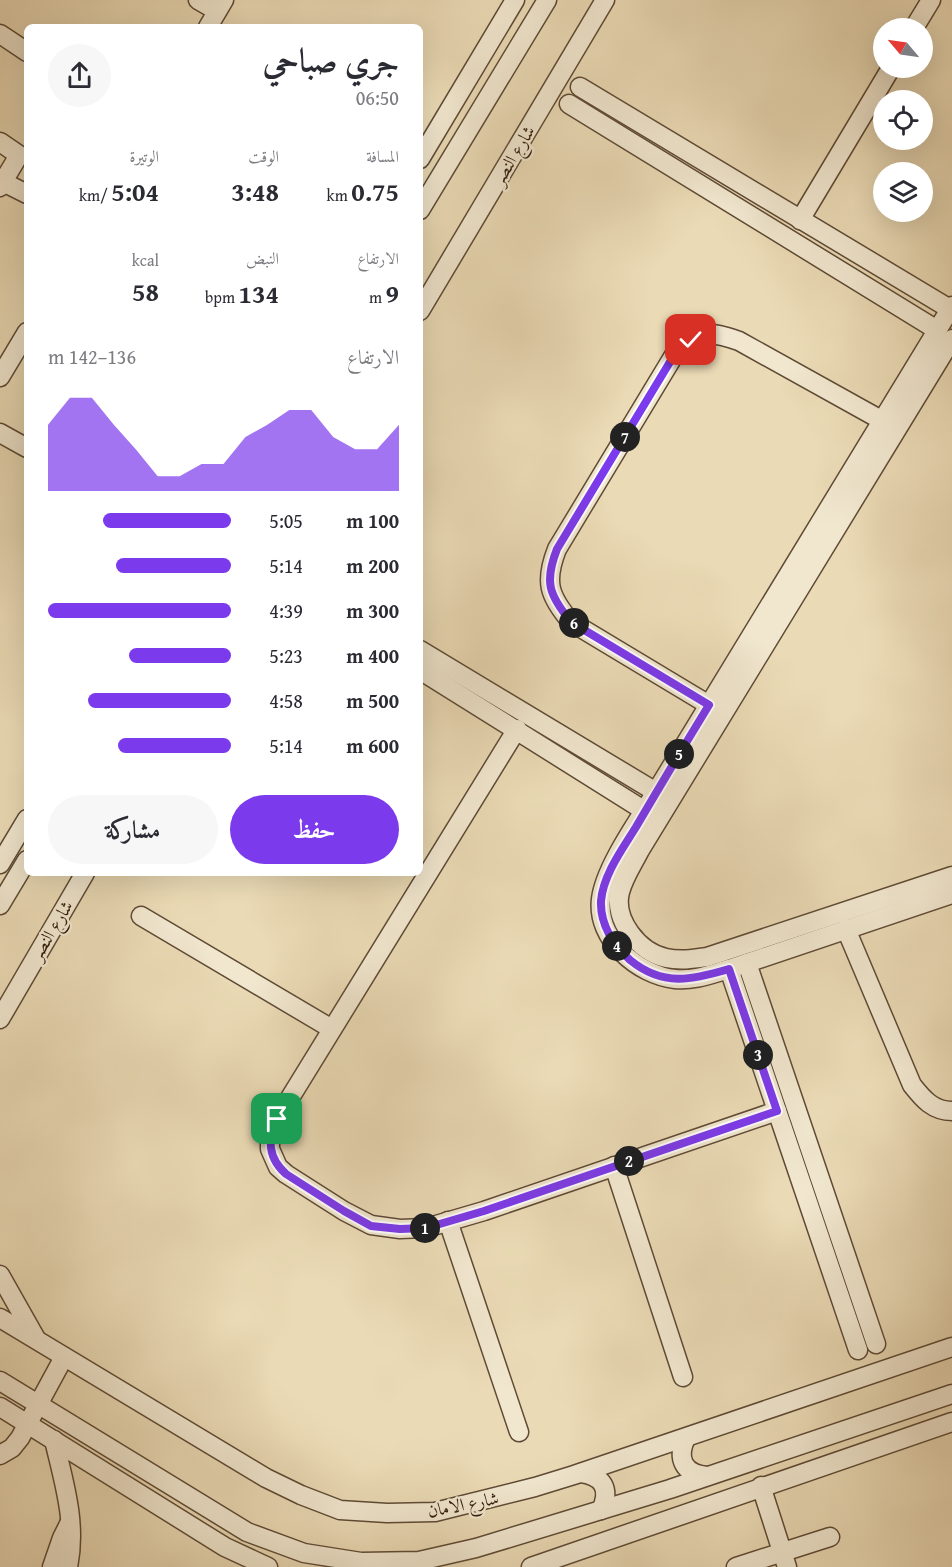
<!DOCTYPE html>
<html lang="ar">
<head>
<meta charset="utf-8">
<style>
  body { margin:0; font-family:"Gentium Book Plus",Amiri,serif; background:#f7f7f7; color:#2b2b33; direction:rtl; height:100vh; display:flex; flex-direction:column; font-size:22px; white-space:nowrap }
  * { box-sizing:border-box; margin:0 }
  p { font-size:20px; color:#7c7c81 }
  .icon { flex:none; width:33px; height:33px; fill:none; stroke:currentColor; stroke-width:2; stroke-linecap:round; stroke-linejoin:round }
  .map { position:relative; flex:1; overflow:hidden; direction:ltr }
  .details { position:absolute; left:24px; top:24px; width:399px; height:852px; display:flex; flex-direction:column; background:#fff; border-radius:9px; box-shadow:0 6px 24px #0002; direction:rtl }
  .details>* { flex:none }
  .needle { width:39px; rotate:299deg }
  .controls { position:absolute; left:873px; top:18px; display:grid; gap:12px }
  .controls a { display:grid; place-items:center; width:60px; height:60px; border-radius:50%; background:#fff; box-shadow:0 6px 24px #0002; font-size:30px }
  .pin { position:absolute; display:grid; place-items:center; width:51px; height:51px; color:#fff; margin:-26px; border-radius:12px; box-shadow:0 3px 9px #0006 }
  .km { position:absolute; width:30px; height:30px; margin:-15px; border-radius:50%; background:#222; color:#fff; font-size:16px; line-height:30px; text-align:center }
  .round { display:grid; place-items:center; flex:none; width:63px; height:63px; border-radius:32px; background:#f7f7f7 }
  .head { display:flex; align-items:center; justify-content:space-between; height:102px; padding:0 24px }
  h1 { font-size:33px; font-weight:600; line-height:45px }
  .metrics { display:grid; grid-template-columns:repeat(3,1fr); gap:9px; height:102px; padding:6px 24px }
  .metrics div { display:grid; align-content:center }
  .metrics b { font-size:26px; font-weight:600 }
  .metrics small { font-size:16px; font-weight:400 }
  .metrics p { font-size:16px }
  .chart { height:168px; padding:12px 24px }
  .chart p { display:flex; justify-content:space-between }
  .chart svg { width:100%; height:108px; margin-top:6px; fill:#7c3aed; opacity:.7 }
  .primary-button { display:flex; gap:12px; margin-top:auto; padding:12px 24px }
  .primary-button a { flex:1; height:69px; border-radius:36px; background:#7c3aed; color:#fff; font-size:24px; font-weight:600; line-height:69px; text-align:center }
  .primary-button a+a { background:#f7f7f7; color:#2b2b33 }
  ul { padding:0 24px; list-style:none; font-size:20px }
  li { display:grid; grid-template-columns:96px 72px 1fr; align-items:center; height:45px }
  li i { height:15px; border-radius:8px; background:#7c3aed }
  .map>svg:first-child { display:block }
</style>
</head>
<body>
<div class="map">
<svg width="952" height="1567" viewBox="0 0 952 1567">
  <rect width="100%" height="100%" fill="#eadab5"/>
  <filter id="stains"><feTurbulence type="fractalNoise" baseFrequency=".00333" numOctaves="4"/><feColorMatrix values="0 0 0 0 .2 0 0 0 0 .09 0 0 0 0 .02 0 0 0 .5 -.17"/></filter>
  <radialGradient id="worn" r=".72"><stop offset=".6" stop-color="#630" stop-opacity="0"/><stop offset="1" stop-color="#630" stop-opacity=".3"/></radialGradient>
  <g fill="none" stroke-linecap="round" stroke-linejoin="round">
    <!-- minor casing -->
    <g stroke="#5e4a35" stroke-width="21">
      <g id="minor">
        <path d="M 198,0 L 217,11"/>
        <path d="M 208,27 L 224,0"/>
        <path d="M 914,28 L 931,0"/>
        <path d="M 0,34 L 27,52"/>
        <path d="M 580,87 L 950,309"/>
        <path d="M 569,104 L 937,330"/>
        <path d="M 0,142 L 19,155 L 0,187"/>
        <path d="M 420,159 L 515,0"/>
        <path d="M 3,182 L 27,194"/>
        <path d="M 420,210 L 547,0"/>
        <path d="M 800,220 L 891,68"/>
        <path d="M 952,306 L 656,792 C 639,820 605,867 601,899 C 596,939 638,975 675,979 C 694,981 711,974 729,969 L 952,894"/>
        <path d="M 420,311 L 605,0"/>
        <path d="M 952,339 L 640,850 C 633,864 624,877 620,892 C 613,920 639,952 666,958 C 680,961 693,959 707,957 L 952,876"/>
        <path d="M 0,377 L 27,332"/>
        <path d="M 0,433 L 27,448"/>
        <path d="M 420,650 L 656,792"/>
        <path d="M 420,670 L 645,811"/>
        <path d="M 709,705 L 571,622 C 549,596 544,582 557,549 L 676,352 C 701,331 707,330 739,341 L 883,421"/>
        <path d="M 517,729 L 277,1119 L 270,1139 L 270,1149 L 278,1167 L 286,1174 L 344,1211 L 371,1225 L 400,1229 L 426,1228 L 484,1211 L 777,1111"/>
        <path d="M 0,864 L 27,819"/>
        <path d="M 0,905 L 27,860"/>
        <path d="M 141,916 L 332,1029"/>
        <path d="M 846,929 L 912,1085 C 923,1099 933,1111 952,1111"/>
        <path d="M 747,963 L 876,1344"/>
        <path d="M 729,969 L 858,1350"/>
        <path d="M 0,1019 L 85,873"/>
        <path d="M 614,1166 L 683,1377"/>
        <path d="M 448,1221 L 519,1432"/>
        <path d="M 0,1275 L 35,1337"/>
        <path d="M 0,1318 L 266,1478 L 301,1495 L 340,1510 L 387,1513 L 435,1512 L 535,1487 L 574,1475 L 952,1347"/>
        <path d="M 0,1381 L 247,1532 L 304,1553 L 361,1562 L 419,1561 L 476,1548 L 670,1489 L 952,1394"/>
        <path d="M 0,1407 L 225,1547 L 268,1567"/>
        <path d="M 686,1438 C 676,1459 684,1474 707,1476"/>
        <path d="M 54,1440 C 64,1483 77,1523 68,1567"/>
        <path d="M 0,1455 L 12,1448 L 20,1438 L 64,1357"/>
        <path d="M 581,1473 C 603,1476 611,1489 601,1510"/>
        <path d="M 761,1486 L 787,1567"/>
        <path d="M 52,1567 L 62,1538 L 69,1524"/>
        <path d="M 531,1567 L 952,1422"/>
        <path d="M 736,1567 L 830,1537"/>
      </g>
    </g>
    <!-- minor -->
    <use href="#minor" stroke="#f1e7cf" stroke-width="18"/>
  </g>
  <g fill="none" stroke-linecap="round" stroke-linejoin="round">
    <!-- route casing -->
    <g stroke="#fff" stroke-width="12">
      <path id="route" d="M 277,1119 C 267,1140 268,1158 286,1174 L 344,1211 L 371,1226 L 400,1229 L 426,1228 L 484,1211 L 777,1111 L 729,969 C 692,980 663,987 630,960 C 613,945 600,924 601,901 C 603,875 623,848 636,827 C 660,786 684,746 709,705 L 571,622 C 549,595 544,582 557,549 L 676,352 L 691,340"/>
    </g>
    <!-- route -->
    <use href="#route" stroke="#7c3aed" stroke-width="8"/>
  </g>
  <g text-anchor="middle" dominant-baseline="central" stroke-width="4.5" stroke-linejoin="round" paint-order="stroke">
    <!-- street labels -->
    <g font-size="18" fill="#301a0a" stroke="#f1e7cf">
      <text transform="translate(513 155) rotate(-59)">شارع النصر</text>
      <text transform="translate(51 930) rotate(-59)">شارع النصر</text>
      <text transform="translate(463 1504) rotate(-11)">شارع الامان</text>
    </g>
  </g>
  <rect width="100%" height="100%" filter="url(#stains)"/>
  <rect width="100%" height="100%" fill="url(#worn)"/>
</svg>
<div class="controls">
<a><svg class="needle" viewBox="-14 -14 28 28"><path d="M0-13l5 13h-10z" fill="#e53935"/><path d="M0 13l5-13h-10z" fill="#7c7c81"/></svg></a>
<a><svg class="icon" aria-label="locate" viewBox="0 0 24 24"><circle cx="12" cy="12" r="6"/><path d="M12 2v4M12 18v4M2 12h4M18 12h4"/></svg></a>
<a><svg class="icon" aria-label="layers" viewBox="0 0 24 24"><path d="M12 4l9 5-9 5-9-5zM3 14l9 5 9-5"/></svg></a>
</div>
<div class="pin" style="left:277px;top:1119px;background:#1e9e55"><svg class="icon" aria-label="arrive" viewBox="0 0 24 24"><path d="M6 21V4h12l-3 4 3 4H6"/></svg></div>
<div class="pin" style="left:691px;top:340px;background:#d93025"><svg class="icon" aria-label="check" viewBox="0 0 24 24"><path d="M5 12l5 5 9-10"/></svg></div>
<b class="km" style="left:425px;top:1228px">1</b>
<b class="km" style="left:629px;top:1161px">2</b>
<b class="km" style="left:758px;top:1055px">3</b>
<b class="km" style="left:617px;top:946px">4</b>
<b class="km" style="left:679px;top:754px">5</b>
<b class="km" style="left:574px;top:623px">6</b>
<b class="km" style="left:625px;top:437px">7</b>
<section class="details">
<div class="head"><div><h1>جري صباحي</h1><p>06:50</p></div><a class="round"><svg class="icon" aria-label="share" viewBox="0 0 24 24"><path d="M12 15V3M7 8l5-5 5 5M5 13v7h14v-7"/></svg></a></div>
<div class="metrics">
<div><p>المسافة</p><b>0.75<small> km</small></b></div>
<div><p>الوقت</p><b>3:48</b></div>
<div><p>الوتيرة</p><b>5:04<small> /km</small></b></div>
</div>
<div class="metrics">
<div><p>الارتفاع</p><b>9<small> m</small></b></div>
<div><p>النبض</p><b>134<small> bpm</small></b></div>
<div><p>kcal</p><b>58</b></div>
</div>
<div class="chart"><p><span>الارتفاع</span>136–142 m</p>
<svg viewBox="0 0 160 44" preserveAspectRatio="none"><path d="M0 44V17L10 6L20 6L30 17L40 27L50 38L60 38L70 33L80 33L90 22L100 17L110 11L120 11L130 22L140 27L150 27L160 17V44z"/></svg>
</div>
<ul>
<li><b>100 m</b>5:05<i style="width:70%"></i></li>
<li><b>200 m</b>5:14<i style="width:63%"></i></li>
<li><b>300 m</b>4:39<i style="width:100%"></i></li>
<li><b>400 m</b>5:23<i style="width:56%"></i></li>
<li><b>500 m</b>4:58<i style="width:78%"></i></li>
<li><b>600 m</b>5:14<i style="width:62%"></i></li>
</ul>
<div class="primary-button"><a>حفظ</a><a>مشاركة</a></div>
</section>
</div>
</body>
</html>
